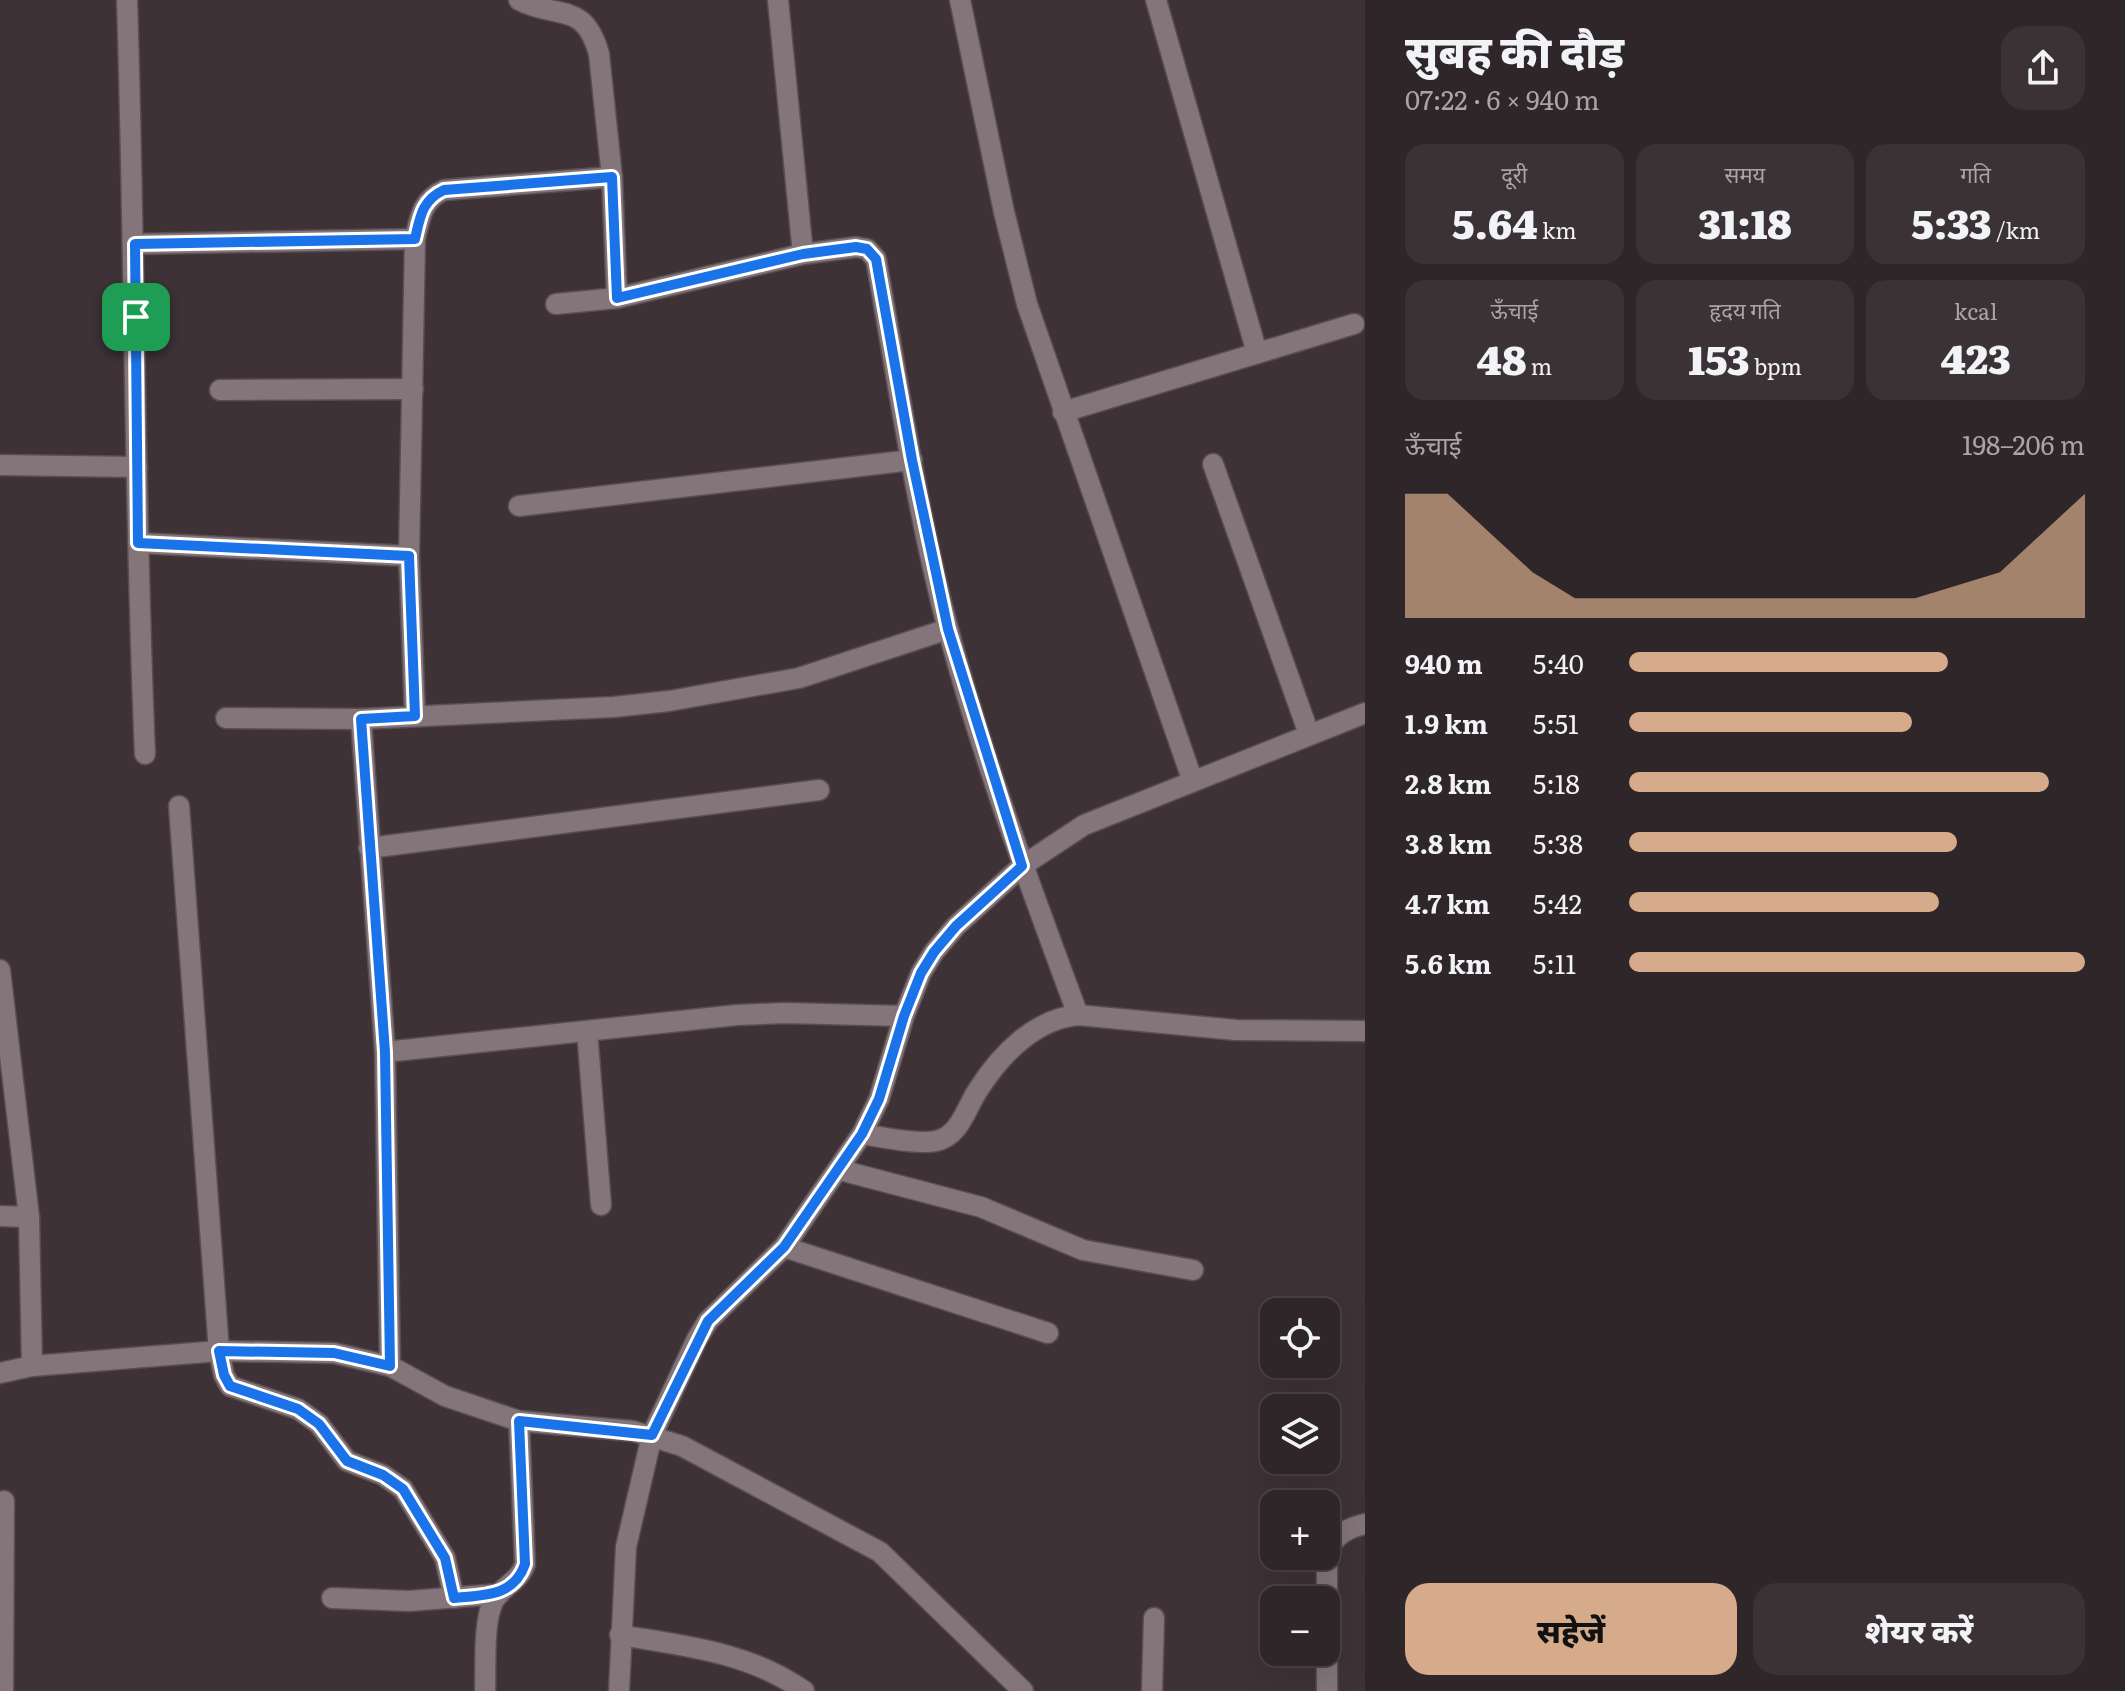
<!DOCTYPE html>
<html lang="hi">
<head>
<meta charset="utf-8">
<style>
  body { margin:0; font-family:Literata,"Noto Sans Devanagari",serif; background:#3a3234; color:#f1f3f6; height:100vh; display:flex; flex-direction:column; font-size:30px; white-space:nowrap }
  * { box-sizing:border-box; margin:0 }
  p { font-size:26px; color:#a7a5a8 }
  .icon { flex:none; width:44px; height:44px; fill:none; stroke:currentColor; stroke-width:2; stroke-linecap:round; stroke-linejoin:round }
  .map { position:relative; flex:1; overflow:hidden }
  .side { display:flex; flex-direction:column; background:#2e2628; width:760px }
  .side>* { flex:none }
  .tools { position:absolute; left:1260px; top:1298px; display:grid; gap:16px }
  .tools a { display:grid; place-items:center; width:80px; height:80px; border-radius:16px; background:#2e2628; box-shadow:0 8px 32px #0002,0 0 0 2px #494345; font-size:40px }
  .pin { position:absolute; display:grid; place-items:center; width:68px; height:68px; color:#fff; margin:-34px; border-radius:16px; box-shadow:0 4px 12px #0006 }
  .round { display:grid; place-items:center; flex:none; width:84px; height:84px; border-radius:24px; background:#3a3234 }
  .head { display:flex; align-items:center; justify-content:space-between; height:136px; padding:0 40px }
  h1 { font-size:44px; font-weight:800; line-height:60px }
  .metrics { display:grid; grid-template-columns:repeat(3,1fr); gap:12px; height:136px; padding:8px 40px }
  .metrics div { display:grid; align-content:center; border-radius:20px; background:#3a3234; text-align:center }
  .metrics b { font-size:40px; font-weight:800 }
  .metrics small { font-size:22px; font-weight:400 }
  .metrics p { font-size:22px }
  .chart { height:224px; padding:16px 40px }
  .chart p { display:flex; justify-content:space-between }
  .chart svg { width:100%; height:144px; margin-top:8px; fill:#d6ab8b; opacity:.7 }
  .primary-button { display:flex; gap:16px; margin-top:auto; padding:16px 40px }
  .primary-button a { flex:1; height:92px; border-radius:24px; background:#d6ab8b; color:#111; font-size:32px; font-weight:800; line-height:92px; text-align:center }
  .primary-button a+a { background:#3a3234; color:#f1f3f6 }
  ul { padding:0 40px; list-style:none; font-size:26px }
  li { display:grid; grid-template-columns:128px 96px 1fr; align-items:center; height:60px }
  li i { height:20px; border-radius:10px; background:#d6ab8b }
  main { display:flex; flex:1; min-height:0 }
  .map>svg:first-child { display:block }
</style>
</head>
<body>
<main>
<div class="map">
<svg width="1365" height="1691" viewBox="0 0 1365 1691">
  <rect width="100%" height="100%" fill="#3e3236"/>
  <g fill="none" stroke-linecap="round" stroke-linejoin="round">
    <!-- street casing -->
    <g stroke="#584e51" stroke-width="23">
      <g id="street">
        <path d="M 127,0 C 135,251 134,503 145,754"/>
        <path d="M 519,0 C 558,20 584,0 599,54 L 612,177 L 617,298"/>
        <path d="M 778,0 L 803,254"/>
        <path d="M 960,0 L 1004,212 L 1027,304 L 1192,779"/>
        <path d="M 1156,0 L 1257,353"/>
        <path d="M 135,244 L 415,239"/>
        <path d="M 556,304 L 617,298 L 803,254 L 856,247 L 867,249 L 876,259 C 898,382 916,508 948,629 C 983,760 1031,888 1078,1015"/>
        <path d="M 220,390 L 413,389"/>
        <path d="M 1063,412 L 1354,324"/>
        <path d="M 1213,464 L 1309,734"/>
        <path d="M 0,465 L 137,467"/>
        <path d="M 519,506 L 912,460"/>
        <path d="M 138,543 L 409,556"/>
        <path d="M 415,716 L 409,556 L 415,239 C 420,217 422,200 444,190 L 612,177"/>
        <path d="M 226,718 L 361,719 L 614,707 L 669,701 L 799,678 L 948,629"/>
        <path d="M 361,719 L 385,1052 L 390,1366"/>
        <path d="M 179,806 L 219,1351 L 224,1375 L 230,1386 L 298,1409 L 319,1424 L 347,1461 L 383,1475 L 403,1489 L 445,1558 L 454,1598"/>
        <path d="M 369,848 L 819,790"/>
        <path d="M 0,970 L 29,1217"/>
        <path d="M 587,1031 L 601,1205"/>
        <path d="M 385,1052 L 737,1015 L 785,1013 L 904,1016"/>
        <path d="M 862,1134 C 882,1137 918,1145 936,1141 C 960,1136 966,1108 978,1090 C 1001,1054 1035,1019 1078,1015 L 1236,1030 L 1365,1031"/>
        <path d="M 840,1170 L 981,1207 L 1083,1250 L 1193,1270"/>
        <path d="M 0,1216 L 29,1217 L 32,1366 L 0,1373"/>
        <path d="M 784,1247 L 1048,1333"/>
        <path d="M 32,1366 L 219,1351 L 334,1353 L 390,1366 L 445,1396 L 519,1421 L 633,1431 L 682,1446 L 880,1552 L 1023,1691"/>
        <path d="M 332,1598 L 409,1601 L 499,1594"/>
        <path d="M 620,1635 C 685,1646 749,1652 804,1691"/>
        <path d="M 3,1691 L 4,1501"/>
        <path d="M 485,1691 C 486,1667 483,1623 493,1602 C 501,1586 519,1583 525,1564 L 519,1421"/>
        <path d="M 619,1691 L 626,1547 L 652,1435 L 697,1339 L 708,1321 L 784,1247 L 862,1134 L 879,1099 L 904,1016 L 921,973 L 934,952 L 956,926 L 1022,866 L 1084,825 L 1365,713"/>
        <path d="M 1152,1691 L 1154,1618"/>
        <path d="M 1327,1691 L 1327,1552 C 1335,1535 1347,1528 1365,1524"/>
      </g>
    </g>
    <!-- street -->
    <use href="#street" stroke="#837579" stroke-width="20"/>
  </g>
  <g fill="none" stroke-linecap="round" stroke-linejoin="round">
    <!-- route casing -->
    <g stroke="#fff" stroke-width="16">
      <path id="route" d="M 612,177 L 617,298 L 803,254 L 856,247 L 867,249 L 876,259 L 912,460 L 948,629 L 1022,866 L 956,926 L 934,952 L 921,973 L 904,1016 L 879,1099 L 862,1134 L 784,1247 L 708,1321 L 652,1435 L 519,1421 L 525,1564 C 514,1597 483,1595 454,1598 L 445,1558 L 403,1489 L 383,1475 L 347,1461 L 319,1424 L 298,1409 L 230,1386 L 224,1375 L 219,1351 L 334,1353 L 390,1366 L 385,1052 L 361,719 L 415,716 L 409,556 L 138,543 L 135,244 L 415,239 C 420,217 422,200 444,190 Z"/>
    </g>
    <!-- route -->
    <use href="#route" stroke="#1a73e8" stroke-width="10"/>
  </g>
</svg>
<div class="tools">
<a><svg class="icon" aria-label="locate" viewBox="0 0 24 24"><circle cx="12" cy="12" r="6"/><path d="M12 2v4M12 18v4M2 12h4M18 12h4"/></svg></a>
<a><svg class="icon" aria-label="layers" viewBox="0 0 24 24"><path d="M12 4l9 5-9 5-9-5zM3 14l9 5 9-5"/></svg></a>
<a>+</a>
<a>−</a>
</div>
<div class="pin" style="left:136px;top:317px;background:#1e9e55"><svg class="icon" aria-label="arrive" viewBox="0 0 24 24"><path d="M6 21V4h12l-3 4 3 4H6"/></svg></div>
</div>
<section class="side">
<div class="head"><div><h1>सुबह की दौड़</h1><p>07:22 · 6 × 940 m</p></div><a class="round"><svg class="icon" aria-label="share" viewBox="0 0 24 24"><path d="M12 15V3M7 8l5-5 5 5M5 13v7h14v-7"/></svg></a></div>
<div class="metrics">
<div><p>दूरी</p><b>5.64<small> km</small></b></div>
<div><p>समय</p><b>31:18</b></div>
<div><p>गति</p><b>5:33<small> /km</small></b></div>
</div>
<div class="metrics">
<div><p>ऊँचाई</p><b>48<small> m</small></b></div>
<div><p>हृदय गति</p><b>153<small> bpm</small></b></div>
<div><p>kcal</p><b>423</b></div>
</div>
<div class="chart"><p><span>ऊँचाई</span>198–206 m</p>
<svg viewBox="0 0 160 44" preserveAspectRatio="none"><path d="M0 44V6L10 6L20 18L30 30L40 38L50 38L60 38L70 38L80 38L90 38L100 38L110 38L120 38L130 34L140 30L150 18L160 6V44z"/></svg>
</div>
<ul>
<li><b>940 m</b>5:40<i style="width:70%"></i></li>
<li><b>1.9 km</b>5:51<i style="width:62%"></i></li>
<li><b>2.8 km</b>5:18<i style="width:92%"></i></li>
<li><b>3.8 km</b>5:38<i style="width:72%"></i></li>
<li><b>4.7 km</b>5:42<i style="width:68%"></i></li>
<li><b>5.6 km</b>5:11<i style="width:100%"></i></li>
</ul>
<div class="primary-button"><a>सहेजें</a><a>शेयर करें</a></div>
</section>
</main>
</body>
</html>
